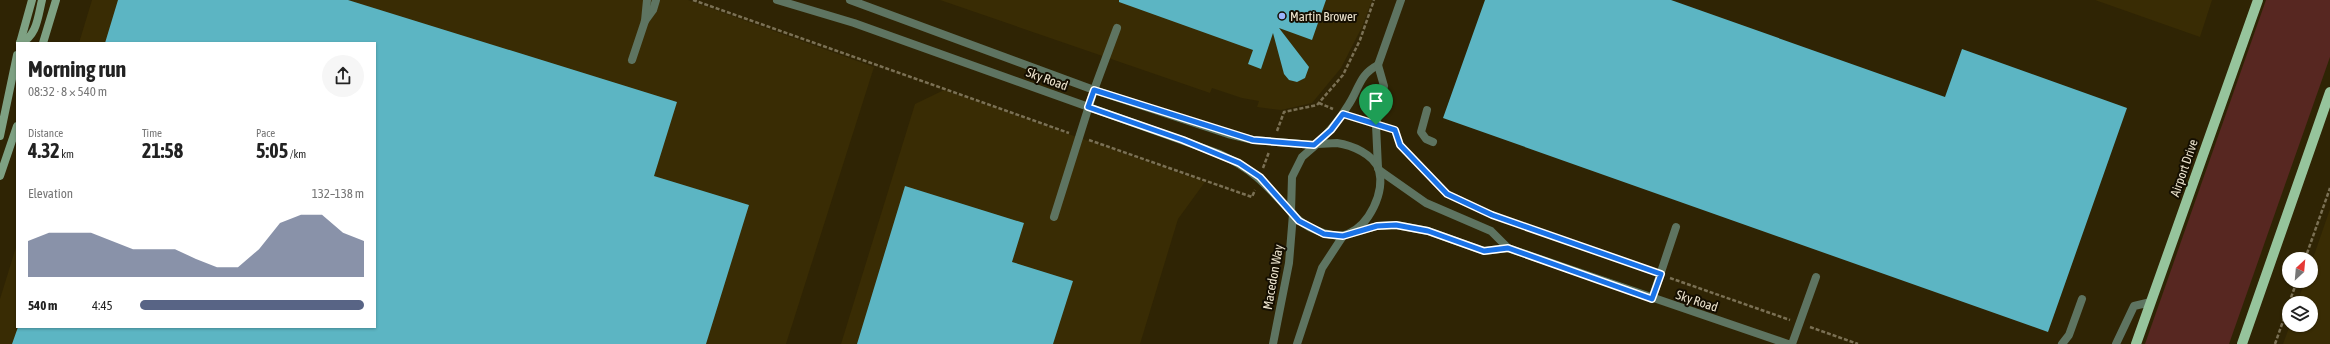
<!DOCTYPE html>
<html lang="en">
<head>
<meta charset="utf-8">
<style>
  body { margin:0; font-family:"Asap Condensed",sans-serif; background:#f6f6f6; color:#222; height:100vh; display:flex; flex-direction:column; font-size:15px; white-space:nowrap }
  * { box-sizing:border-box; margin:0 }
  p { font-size:13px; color:#767676 }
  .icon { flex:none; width:22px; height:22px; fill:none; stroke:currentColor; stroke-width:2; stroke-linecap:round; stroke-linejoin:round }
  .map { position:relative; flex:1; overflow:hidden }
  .sheet { position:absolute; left:16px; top:42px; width:360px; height:286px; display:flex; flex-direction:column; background:#fff; border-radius:0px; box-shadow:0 1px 3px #0004 }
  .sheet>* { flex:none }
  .needle { width:26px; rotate:26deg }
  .buttons { position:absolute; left:2282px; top:252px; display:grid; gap:8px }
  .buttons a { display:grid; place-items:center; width:36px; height:36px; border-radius:50%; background:#fff; box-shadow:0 1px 3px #0004; font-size:20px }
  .pin { position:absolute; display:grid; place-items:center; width:34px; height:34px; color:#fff; margin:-41px -17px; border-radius:50% 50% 50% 0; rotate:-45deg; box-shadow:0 0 4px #0007 }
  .pin .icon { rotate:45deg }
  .round { display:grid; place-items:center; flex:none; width:42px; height:42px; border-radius:21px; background:#f6f6f6 }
  .summary { display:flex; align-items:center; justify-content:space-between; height:68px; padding:0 12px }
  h1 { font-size:22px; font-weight:700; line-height:30px }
  .stats { display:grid; grid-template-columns:repeat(3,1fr); gap:6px; height:68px; padding:4px 12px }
  .stats div { display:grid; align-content:center }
  .stats b { font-size:20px; font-weight:700 }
  .stats small { font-size:11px; font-weight:400 }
  .stats p { font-size:11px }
  .chart { height:112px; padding:8px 12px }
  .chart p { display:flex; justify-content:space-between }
  .chart svg { width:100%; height:72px; margin-top:4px; fill:#586485; opacity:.7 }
  ul { padding:0 12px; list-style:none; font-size:13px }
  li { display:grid; grid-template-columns:64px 48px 1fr; align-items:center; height:30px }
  li i { height:10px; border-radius:5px; background:#586485 }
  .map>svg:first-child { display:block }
</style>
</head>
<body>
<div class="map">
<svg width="2330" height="344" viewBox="0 0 2330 344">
  <rect width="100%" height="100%" fill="#2f2404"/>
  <!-- built -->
  <g fill="#392c04">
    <path d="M 92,0 L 688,0 L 874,67 L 786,344 L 0,344 L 0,299 L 17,244 L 17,327 L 375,327 L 375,43 L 79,43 Z"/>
    <path d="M 940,0 L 1372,0 L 1362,27 L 1341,68 L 1312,103 L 1281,110 L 1257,107 L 1259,101 L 1242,98 L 1212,88 L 1210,93 Z"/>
    <path d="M 2095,0 L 2212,0 L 2200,37 Z"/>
    <path d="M 944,90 L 1205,182 L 1178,219 L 1140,344 L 841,344 L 915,104 Z"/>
    <path d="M 2330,209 L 2330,344 L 2283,344 L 2290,325 L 2311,325 L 2311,303 L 2297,303 L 2305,281 L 2311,281 L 2311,264 Z"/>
  </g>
  <!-- green -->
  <path fill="#572721" d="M 2266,0 L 2330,0 L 2330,57 L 2229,344 L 2145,344 Z"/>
  <!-- building -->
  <g fill="#5cb5c3">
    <path d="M 118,0 L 348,0 L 677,102 L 654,176 L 749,205 L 706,344 L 12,344 L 18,327 L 375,327 L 375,43 L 105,43 Z"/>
    <path d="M 1119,0 L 1326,0 L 1312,40 L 1279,28 L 1309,67 L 1305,78 L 1297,82 L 1289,80 L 1284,74 L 1273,33 L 1261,69 L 1248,64 L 1253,50 L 1119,2 Z"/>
    <path d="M 1485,0 L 1671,0 L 1945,97 L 1962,49 L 2127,108 L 2048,332 L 1443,118 Z"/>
    <path d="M 905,186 L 1024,223 L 1012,262 L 1073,281 L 1053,344 L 857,344 Z"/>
  </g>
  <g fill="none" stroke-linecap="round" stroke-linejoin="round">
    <!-- path -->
    <g stroke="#7a7054" stroke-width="2.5" stroke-dasharray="4 2" stroke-linecap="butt">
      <path d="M 693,0 L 1069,133"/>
      <path d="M 1319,103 L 1333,109"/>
      <path d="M 1353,117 L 1365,121"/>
      <path d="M 1387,128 L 1395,130 L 1400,145 L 1447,194 L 1492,215 L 1650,271"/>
      <path d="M 1277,131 L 1284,112 L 1317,105 L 1343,75 L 1360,40 L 1374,0"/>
      <path d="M 1089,140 L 1252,197 L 1255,190"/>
      <path d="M 1263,168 L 1269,152"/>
      <path d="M 2305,259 L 2330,188"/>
      <path d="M 1670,278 L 1790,320"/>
      <path d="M 2289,303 L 2297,281"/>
      <path d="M 1810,327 L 1858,344"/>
      <path d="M 2275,344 L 2289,304"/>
    </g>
    <!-- lane -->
    <g stroke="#5e7461" stroke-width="8">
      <path d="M 645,21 L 653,10 L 656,0"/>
      <path d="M 632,60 L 645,21 L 647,0"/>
      <path d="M 1427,110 L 1421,132 L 1426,139 L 1433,142"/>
      <path d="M 1054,217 L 1094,90 L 1117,28"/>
      <path d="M 1652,299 L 1676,227"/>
      <path d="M 1792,344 L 1816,277"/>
      <path d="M 2062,344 L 2069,335 L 2082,299"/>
    </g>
    <!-- street -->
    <g stroke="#5e7461" stroke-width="8">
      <path d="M 777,0 L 854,23 L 1220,154 C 1255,171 1265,184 1291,212"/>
      <path d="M 850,0 L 1094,90 L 1228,134 L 1253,140 L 1314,145"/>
      <path d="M 1337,143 C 1351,145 1374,154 1379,170 C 1385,193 1369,225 1348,234 C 1339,238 1326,234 1318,231 C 1307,227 1298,221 1291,212 L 1292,177 L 1302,157 L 1317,144 Z"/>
      <path d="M 1317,144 C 1330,131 1340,119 1349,104 C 1360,87 1359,75 1378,65"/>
      <path d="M 1378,168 L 1376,125 L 1384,86 L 1378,65 L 1401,0"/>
      <path d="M 1379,170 L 1426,203 L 1491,231 L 1508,248"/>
      <path d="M 1348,234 L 1377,226 L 1396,225 L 1428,231 L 1484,251 L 1508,248 L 1788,344"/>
      <path d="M 1273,344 L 1289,263 L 1293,214"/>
      <path d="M 1297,344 L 1322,268 L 1343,236"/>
      <path d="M 2116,344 L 2134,306 L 2151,302"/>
    </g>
    <!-- secondary -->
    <g stroke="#7ea183" stroke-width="8">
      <path d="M 20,43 C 37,37 38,16 42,0"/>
      <path d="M 20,43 L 32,0"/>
      <path d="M 43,43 L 56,0"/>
      <path d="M 0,136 L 17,55"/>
      <path d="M 0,176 L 17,126"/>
    </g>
    <!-- primary -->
    <g stroke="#96c49c" stroke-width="10">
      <path d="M 2136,344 L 2258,0"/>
      <path d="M 2242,344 L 2330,92"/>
    </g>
  </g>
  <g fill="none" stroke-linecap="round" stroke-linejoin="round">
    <!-- route casing -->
    <g stroke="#fff" stroke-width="8">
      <path id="route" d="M 1094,90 L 1253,140 L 1314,145 L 1331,130 L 1343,114 L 1395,130 L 1400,145 L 1447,194 L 1492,215 L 1661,274 L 1652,299 L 1508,248 L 1484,251 L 1428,231 L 1396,225 L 1377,226 L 1343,236 L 1324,234 L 1299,221 L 1260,177 L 1239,163 L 1183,140 L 1088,107 Z"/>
    </g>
    <!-- route -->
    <use href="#route" stroke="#1a73e8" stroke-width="5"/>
  </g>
  <!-- markers -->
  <circle fill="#9bb5fd" stroke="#140e01" stroke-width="1.5" cx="1282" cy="16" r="4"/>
  <g text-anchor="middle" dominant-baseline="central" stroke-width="4" stroke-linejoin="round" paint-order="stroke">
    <!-- poi labels -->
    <g font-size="13" fill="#ede4ce" stroke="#140e01" text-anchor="start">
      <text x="1290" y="16">Martin Brower</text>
    </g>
    <!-- street labels -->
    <g font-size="13" fill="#ede4ce" stroke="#140e01">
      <text transform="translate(1047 79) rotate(20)">Sky Road</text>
      <text transform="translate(2184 168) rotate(-71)">Airport Drive</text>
      <text transform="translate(1273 277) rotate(-80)">Macedon Way</text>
      <text transform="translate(1697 301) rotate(18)">Sky Road</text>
    </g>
  </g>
</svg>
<div class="buttons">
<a><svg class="needle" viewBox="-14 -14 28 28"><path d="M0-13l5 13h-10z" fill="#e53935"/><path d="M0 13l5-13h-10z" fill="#767676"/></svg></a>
<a><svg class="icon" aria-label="layers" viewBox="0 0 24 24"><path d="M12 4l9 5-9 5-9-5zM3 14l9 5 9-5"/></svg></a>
</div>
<div class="pin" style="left:1376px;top:125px;background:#1e9e55"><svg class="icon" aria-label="arrive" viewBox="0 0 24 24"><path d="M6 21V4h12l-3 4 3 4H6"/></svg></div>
<section class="sheet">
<div class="summary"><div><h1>Morning run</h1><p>08:32 · 8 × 540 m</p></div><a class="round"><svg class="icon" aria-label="share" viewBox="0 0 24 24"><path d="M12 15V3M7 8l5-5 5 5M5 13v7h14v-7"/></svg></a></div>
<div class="stats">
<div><p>Distance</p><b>4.32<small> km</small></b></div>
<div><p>Time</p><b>21:58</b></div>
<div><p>Pace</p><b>5:05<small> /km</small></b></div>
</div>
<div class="chart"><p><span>Elevation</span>132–138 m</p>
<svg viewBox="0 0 160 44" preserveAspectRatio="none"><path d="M0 44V22L10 17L20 17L30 17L40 22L50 27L60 27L70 27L80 33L90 38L100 38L110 27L120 11L130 6L140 6L150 17L160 22V44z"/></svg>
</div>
<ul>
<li><b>540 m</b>4:45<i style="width:100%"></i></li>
</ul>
</section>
</div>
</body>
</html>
